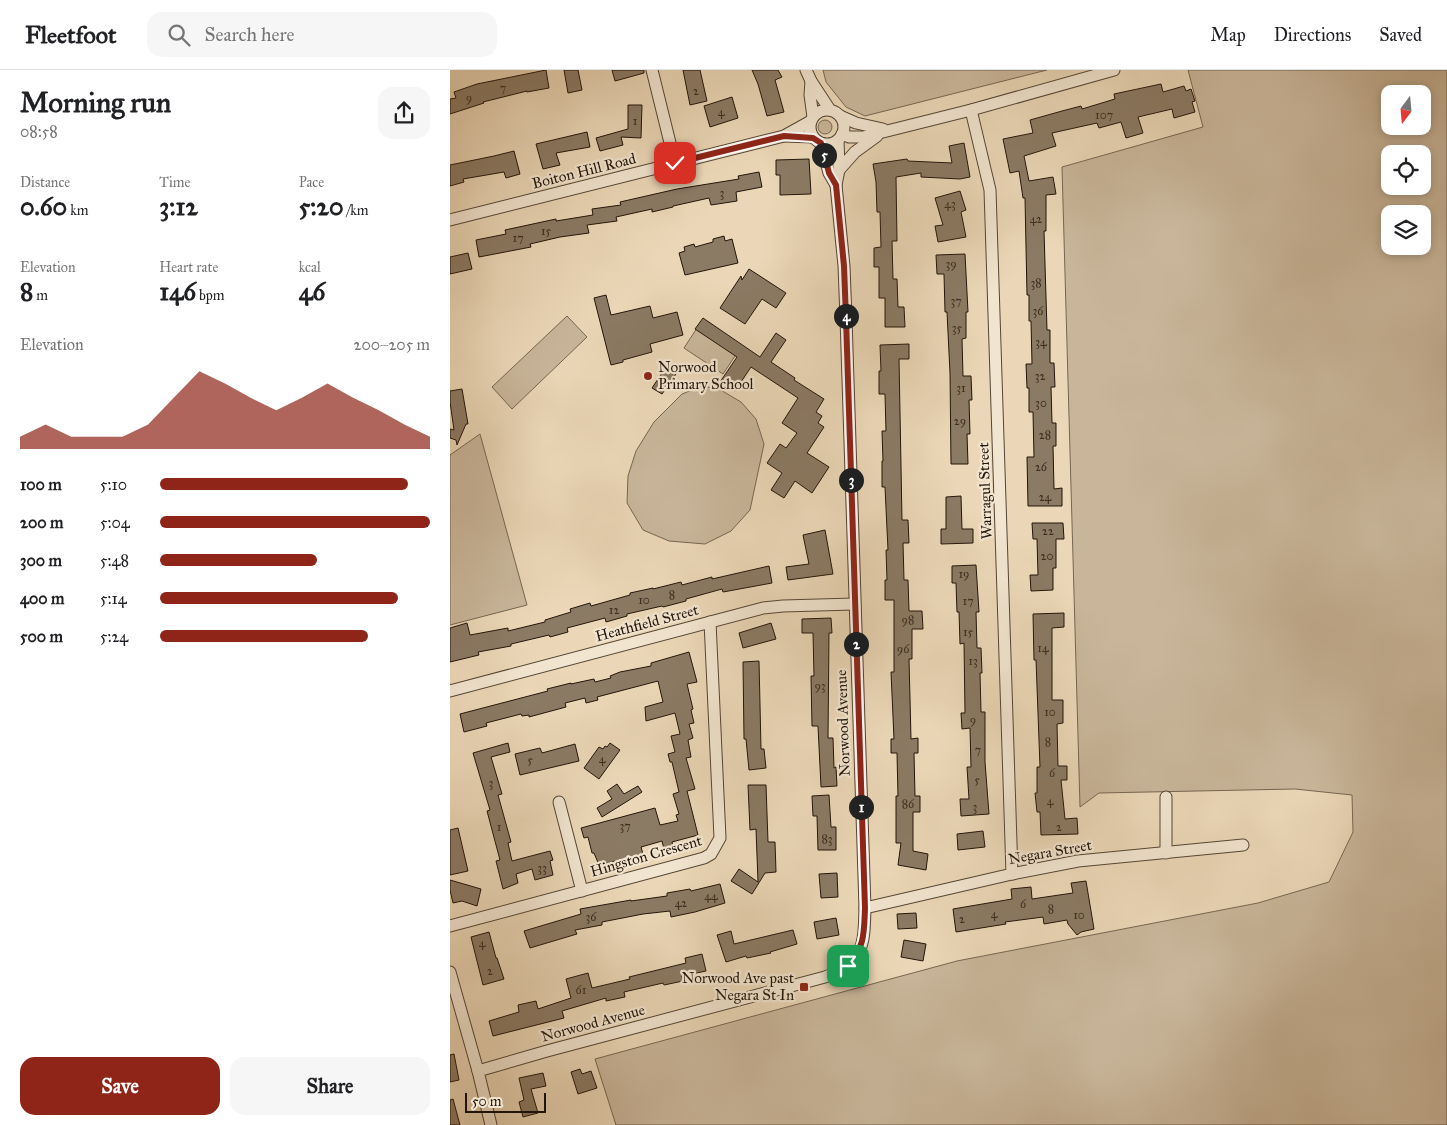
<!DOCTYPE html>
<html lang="en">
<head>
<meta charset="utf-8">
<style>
  body { margin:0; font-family:"IM FELL Great Primer",serif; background:#f6f6f6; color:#202124; height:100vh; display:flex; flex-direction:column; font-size:19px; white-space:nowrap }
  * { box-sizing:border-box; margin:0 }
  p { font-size:16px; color:#757577 }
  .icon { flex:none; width:28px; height:28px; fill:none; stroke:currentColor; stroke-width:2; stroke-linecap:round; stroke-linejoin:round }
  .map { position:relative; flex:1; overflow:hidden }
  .details { display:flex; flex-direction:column; background:#fff; width:450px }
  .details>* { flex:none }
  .needle { width:32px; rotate:196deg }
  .controls { position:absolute; left:931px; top:15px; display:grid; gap:10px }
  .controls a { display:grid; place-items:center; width:50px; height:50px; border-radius:10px; background:#fff; box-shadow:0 2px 8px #0003; font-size:25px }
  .scale { position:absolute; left:15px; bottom:12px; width:81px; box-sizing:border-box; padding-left:5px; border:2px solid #23150a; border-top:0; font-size:14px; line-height:18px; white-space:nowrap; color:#23150a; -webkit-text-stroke:4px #f2e5d0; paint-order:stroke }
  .pin { position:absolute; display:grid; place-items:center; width:42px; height:42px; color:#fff; margin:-21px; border-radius:10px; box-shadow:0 2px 8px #0006 }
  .km { position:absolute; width:25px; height:25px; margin:-12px; border-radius:50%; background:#222; color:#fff; font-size:14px; line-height:25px; text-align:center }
  .round { display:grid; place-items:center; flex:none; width:52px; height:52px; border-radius:15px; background:#f6f6f6 }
  .head { display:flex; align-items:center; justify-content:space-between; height:85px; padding:0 20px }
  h1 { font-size:28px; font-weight:700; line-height:38px }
  .figures { display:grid; grid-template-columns:repeat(3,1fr); gap:8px; height:85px; padding:5px 20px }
  .figures div { display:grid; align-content:center }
  .figures b { font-size:25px; font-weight:700 }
  .figures small { font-size:14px; font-weight:400 }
  .figures p { font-size:14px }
  .chart { height:140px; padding:10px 20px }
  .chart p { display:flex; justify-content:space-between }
  .chart svg { width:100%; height:90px; margin-top:5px; fill:#8f2418; opacity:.7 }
  .button { display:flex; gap:10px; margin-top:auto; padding:10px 20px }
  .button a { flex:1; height:58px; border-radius:15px; background:#8f2418; color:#fff; font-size:20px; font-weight:700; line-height:58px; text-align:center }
  .button a+a { background:#f6f6f6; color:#202124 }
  ul { padding:0 20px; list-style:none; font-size:16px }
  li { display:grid; grid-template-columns:80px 60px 1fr; align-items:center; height:38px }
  li i { height:12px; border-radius:6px; background:#8f2418 }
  header { display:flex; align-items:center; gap:30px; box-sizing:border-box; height:70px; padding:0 25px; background:#fff; border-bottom:1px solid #e0e0e0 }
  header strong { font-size:24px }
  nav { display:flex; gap:28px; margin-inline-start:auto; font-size:18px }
  .search { width:350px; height:45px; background:#f6f6f6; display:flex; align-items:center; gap:12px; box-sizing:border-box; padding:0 18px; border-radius:15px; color:#757577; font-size:19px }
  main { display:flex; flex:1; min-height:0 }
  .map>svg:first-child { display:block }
</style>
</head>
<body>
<header>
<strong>Fleetfoot</strong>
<div class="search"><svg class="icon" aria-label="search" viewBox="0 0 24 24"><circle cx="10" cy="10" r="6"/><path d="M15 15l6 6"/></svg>Search here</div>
<nav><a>Map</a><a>Directions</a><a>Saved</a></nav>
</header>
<main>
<section class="details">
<div class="head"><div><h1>Morning run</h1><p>08:58</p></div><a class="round"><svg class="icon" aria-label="share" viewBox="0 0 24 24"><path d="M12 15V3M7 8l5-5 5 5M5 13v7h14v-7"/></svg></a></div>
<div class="figures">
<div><p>Distance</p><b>0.60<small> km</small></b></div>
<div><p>Time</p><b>3:12</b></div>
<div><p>Pace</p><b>5:20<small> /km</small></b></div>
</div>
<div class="figures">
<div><p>Elevation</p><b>8<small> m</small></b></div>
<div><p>Heart rate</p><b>146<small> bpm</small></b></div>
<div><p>kcal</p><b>46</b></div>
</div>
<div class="chart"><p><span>Elevation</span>200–205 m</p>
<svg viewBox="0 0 160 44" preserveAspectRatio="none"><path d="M0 44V38L10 32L20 38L30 38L40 38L50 32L60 19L70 6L80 12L90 19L100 25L110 19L120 12L130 19L140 25L150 32L160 38V44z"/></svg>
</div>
<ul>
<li><b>100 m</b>5:10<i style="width:92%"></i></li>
<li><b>200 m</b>5:04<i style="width:100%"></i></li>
<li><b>300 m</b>5:48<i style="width:58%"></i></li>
<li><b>400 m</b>5:14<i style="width:88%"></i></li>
<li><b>500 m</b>5:24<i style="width:77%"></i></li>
</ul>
<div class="button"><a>Save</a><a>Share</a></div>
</section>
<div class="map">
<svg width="997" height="1055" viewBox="0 0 997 1055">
  <rect width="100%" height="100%" fill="#ebd7b7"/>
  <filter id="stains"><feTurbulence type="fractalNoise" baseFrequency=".004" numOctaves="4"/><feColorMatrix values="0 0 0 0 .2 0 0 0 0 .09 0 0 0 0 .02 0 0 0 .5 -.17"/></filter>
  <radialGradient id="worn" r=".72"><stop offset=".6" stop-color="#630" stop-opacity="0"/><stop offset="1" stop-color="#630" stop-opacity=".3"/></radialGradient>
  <!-- green -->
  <g fill="#c9b69a" stroke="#766652" fill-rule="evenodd">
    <path d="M 373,0 L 597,0 L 415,46 L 396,37 L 376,12 Z"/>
    <path d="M 738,0 L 997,0 L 997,1055 L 166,1055 L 145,989 L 507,891 L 808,833 L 879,812 L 903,762 L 902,725 L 845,719 L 649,723 L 630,737 L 612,97 L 753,57 ZM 940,24 L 972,24 L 972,56 L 940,56 ZM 940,84 L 972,84 L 972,116 L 940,116 ZM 940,144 L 972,144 L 972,176 L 940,176 Z"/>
    <circle cx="375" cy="57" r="7"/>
    <path d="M 117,246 L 137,267 L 62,339 L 42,317 Z"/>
    <path d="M 247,258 L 287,283 L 273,304 L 234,278 Z"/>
    <path d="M 252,316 L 269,319 L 291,332 L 306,349 L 314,374 L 300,440 L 281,461 L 255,474 L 219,471 L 193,460 L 177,433 L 178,406 L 186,381 L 204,352 L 232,324 Z"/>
    <path d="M 30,364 L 77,535 L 0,555 L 0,385 Z"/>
  </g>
  <!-- building -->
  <g fill="#8b7a64" stroke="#23150a">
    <path d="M 96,0 L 99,18 L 77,22 L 77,21 L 33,32 L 34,33 L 0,44 L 0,29 L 6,28 L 4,22 L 27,14 Z"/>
    <path d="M 114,0 L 128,0 L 132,20 L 118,23 Z"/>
    <path d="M 162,0 L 194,0 L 194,3 L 165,11 Z"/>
    <path d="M 233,0 L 250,0 L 257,31 L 240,35 Z"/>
    <path d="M 302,0 L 328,0 L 332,7 L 325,10 L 334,42 L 317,46 L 308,14 Z"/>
    <path d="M 711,14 L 713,22 L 734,16 L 736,21 L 741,19 L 745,31 L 742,32 L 745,42 L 724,48 L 722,39 L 688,47 L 693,63 L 676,68 L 671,52 L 649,58 L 647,53 L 602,63 L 606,76 L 574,86 L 579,111 L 603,107 L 606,124 L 596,125 L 596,161 L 594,161 L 597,260 L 600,260 L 600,293 L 604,293 L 605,317 L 601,317 L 602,353 L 606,353 L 606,376 L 603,376 L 604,419 L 612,418 L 612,436 L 578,436 L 577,387 L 584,387 L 583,342 L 579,342 L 579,318 L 577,318 L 576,294 L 582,294 L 581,251 L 579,251 L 579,225 L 577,225 L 575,128 L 573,128 L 569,101 L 560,103 L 553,69 L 583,63 L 580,50 L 612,41 L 631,36 L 632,39 L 665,29 L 664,24 Z"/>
    <path d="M 282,27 L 288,48 L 260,57 L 254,36 Z"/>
    <path d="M 178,35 L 192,35 L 191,68 L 171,67 L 173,75 L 150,81 L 146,68 L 178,59 Z"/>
    <path d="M 137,62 L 140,77 L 106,83 L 110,95 L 93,99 L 86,74 Z"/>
    <path d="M 514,73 L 520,107 L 510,109 L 471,107 L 471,103 L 446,107 L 447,171 L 442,171 L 443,209 L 447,209 L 448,237 L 454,237 L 455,257 L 435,257 L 435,228 L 429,228 L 429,197 L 424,197 L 424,178 L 431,177 L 430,142 L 427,142 L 426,112 L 423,94 L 457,89 L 458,91 L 502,93 L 499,76 Z"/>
    <path d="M 64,81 L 70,104 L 56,108 L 54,102 L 13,109 L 14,112 L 0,116 L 0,95 L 44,86 Z"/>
    <path d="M 359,89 L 361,124 L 330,125 L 330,105 L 326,105 L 326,90 Z"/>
    <path d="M 309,102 L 312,117 L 286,122 L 287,131 L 261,135 L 259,128 L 223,136 L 223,137 L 202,142 L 202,139 L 166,147 L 167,151 L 137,155 L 139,163 L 110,167 L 80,174 L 81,177 L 29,187 L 26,170 L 56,164 L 55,160 L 106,149 L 106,151 L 143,145 L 142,139 L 171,135 L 170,132 L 227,119 L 289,109 L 288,106 Z"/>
    <path d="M 510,121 L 516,140 L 511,142 L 516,167 L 488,172 L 485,156 L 493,155 L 485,128 Z"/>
    <path d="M 274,166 L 275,171 L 282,169 L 288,193 L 235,205 L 229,183 L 235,181 L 234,177 L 244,174 L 245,177 L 263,172 L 263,169 Z"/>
    <path d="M 18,183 L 22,199 L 0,204 L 0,187 Z"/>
    <path d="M 515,184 L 518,242 L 516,242 L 516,268 L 512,269 L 513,306 L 521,306 L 522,330 L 519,330 L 520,364 L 517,364 L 518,394 L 501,394 L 500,303 L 497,242 L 495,242 L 494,204 L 487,204 L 486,185 Z"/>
    <path d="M 299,199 L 336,223 L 326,238 L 312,229 L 295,254 L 270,238 L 291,206 L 292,210 Z"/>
    <path d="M 156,225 L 161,245 L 200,236 L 203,248 L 227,242 L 233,265 L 200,274 L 202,282 L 173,290 L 173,292 L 161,295 L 144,228 Z"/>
    <path d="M 253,248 L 310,287 L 326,263 L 336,270 L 321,292 L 345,308 L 344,310 L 374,329 L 366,342 L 372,346 L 368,353 L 374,357 L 357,383 L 379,397 L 362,423 L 345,411 L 334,428 L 321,420 L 332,403 L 317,393 L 330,374 L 336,378 L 347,363 L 332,353 L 348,328 L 301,297 L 285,321 L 270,312 L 287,287 L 245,259 Z"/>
    <path d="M 459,274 L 459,289 L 449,289 L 452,450 L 458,450 L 459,473 L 453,473 L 454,510 L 458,510 L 459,541 L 472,541 L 473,559 L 462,559 L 462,589 L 459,589 L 461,669 L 468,668 L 468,683 L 464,683 L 465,726 L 470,726 L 470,742 L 463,742 L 463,781 L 478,784 L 476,800 L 448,795 L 451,773 L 446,773 L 446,726 L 448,726 L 447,683 L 441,683 L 441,669 L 444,669 L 441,602 L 444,602 L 444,530 L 435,530 L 435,510 L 437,510 L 436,480 L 438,480 L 435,417 L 432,417 L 432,391 L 433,391 L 432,361 L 436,361 L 435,324 L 429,324 L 429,301 L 431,301 L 430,275 Z"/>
    <path d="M 219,295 L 228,301 L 212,324 L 202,318 L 212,303 L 214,304 Z"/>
    <path d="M 12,319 L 18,354 L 16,354 L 7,375 L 6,370 L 0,368 L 0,359 L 4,360 L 0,332 L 0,321 Z"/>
    <path d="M 511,426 L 512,459 L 523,459 L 523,473 L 491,474 L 491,459 L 496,459 L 496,427 Z"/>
    <path d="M 582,453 L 613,453 L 614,469 L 606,469 L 606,498 L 603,498 L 603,520 L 581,521 L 580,505 L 588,505 L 587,469 L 583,469 Z"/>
    <path d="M 375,460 L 383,504 L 338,510 L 336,497 L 359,494 L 353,465 Z"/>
    <path d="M 526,495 L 529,542 L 526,542 L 527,578 L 531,578 L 532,603 L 530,603 L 531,642 L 535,642 L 535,692 L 539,744 L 511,746 L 510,729 L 519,729 L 517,697 L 521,697 L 520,658 L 512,659 L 511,643 L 515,643 L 514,573 L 510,574 L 509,542 L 507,542 L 506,513 L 502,513 L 502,496 Z"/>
    <path d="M 319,496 L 322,513 L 273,522 L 272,519 L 236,529 L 236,531 L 213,537 L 212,536 L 177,544 L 177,546 L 156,552 L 155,548 L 117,558 L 118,562 L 100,567 L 99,565 L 61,574 L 61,576 L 28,582 L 29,585 L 0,592 L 0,558 L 17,553 L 20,565 L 58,558 L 58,561 L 95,552 L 95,550 L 121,542 L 120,539 L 140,533 L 141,536 L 180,525 L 180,523 L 203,518 L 203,519 L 231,512 L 232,515 L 262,507 L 262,509 Z"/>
    <path d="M 614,543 L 614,557 L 602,558 L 602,630 L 613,630 L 613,653 L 607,654 L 608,696 L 617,696 L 617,710 L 611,710 L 615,749 L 627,748 L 628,764 L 591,765 L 590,742 L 587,742 L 585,723 L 587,723 L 587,697 L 590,697 L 586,590 L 584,590 L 583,544 Z"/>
    <path d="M 381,548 L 382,563 L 379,563 L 378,668 L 383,668 L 384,698 L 386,697 L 387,716 L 371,717 L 368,656 L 362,656 L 361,606 L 364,606 L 363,563 L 352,563 L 352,549 Z"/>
    <path d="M 321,553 L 326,569 L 293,578 L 289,563 Z"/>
    <path d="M 239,582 L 247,612 L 237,614 L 243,639 L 241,640 L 244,653 L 239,654 L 243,668 L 238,670 L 241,687 L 236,688 L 245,719 L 237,721 L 248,765 L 222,772 L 223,777 L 214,779 L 212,771 L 191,777 L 193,784 L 149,795 L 144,783 L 142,783 L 138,767 L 134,768 L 131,758 L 205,738 L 210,755 L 228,751 L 226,745 L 229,744 L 223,724 L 229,722 L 222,692 L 220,692 L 218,684 L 225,682 L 221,666 L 230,664 L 225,643 L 196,651 L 195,637 L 213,632 L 208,611 L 147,627 L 148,630 L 136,633 L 135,628 L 115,633 L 116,637 L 79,647 L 79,645 L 72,646 L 71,644 L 36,653 L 37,656 L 14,662 L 10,644 L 98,621 L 97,619 L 121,613 L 121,614 L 144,609 L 145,612 L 161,608 L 160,606 L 170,602 L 201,596 L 201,593 Z"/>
    <path d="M 309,591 L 311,679 L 314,679 L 316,698 L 299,700 L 296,669 L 294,669 L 293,592 Z"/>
    <path d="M 58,673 L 60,682 L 41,687 L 52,724 L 48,725 L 61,772 L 58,773 L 62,791 L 100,781 L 103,790 L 100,791 L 103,805 L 85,810 L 82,799 L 66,804 L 68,813 L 53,819 L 46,791 L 50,790 L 37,741 L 40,740 L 23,683 Z"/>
    <path d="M 160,673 L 170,680 L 149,709 L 134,698 L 149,677 L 153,679 L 155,676 L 157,677 Z"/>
    <path d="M 125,674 L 129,691 L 70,705 L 65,684 L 90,678 L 92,683 Z"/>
    <path d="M 167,714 L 174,724 L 188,716 L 192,722 L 152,747 L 147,738 L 162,729 L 157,721 Z"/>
    <path d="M 298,715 L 316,715 L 318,772 L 325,772 L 326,802 L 315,803 L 302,824 L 281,811 L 289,799 L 308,812 L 306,759 L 300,760 Z"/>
    <path d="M 379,725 L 381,757 L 386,757 L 386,780 L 368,780 L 367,746 L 363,746 L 362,726 Z"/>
    <path d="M 8,758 L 18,801 L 0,805 L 0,760 Z"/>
    <path d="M 533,761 L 535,777 L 508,780 L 507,764 Z"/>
    <path d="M 387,803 L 388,827 L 371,828 L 369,804 Z"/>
    <path d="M 0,810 L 31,819 L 27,836 L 12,831 L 3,833 L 0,820 Z"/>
    <path d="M 636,811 L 644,859 L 631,862 L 627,865 L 618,854 L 617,850 L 594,854 L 593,847 L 555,852 L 556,854 L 506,862 L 503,839 L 562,829 L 561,819 L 581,817 L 582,829 L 623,823 L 621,813 Z"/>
    <path d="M 270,814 L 275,833 L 245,842 L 221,847 L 220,841 L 193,844 L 152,852 L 152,855 L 125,860 L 127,864 L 80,878 L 74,861 L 131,844 L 130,839 L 181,830 L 181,831 L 217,826 L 217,823 L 240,819 L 241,821 Z"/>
    <path d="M 466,843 L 467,858 L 448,859 L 447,844 Z"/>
    <path d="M 386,848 L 389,865 L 367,869 L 364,852 Z"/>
    <path d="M 343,860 L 347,874 L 320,882 L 321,883 L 297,888 L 296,886 L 276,892 L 267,865 L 281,861 L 284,874 Z"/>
    <path d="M 39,862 L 46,888 L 47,888 L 54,909 L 33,915 L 21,867 Z"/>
    <path d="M 454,870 L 476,874 L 473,891 L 451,887 Z"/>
    <path d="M 252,884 L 256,901 L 232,906 L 233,911 L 214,915 L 213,913 L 174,922 L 175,927 L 156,931 L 156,928 L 112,941 L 114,948 L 43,966 L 39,951 L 69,942 L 68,935 L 86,931 L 88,939 L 121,928 L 116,909 L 138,903 L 142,918 L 180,909 L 179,907 L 236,893 L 235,888 Z"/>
    <path d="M 4,984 L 9,1010 L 0,1012 L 0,985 Z"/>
    <path d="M 130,999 L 132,1004 L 141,1001 L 147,1018 L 128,1024 L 121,1002 Z"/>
    <path d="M 93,1003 L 96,1016 L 81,1019 L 88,1043 L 73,1047 L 69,1032 L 74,1030 L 69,1008 Z"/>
    <path d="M 3,1029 L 10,1055 L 0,1055 L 0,1030 Z"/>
  </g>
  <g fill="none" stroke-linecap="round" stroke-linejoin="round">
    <!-- minor casing -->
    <g stroke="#554635" stroke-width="13">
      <g id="minor">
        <path d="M 202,0 L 225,93"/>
        <path d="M 356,0 L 361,11 L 380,40"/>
        <path d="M 361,11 L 360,25 L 363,47"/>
        <path d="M 521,40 L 540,120 L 562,804"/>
        <circle cx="377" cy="57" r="17"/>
        <path d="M 390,46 L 406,53 L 433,59"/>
        <path d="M 392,64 L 399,67 L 413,67 L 521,40 L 664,0"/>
        <path d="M 334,66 L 363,67"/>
        <path d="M 371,73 L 379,103 L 386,115"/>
        <path d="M 389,100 L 405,82 L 427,66"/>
        <path d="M 0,150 L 334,66 L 361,51"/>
        <path d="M 0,621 L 313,538 L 333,536 L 404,534"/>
        <path d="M 109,732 L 132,821"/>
        <path d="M 716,783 L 716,727"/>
        <path d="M 415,838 L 562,804 L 628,791 L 793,775"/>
        <path d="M 0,856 L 254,788 L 261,784 L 270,768 L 260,552"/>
        <path d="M 0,902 L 28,1001"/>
        <path d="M 41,1055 L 28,1001 L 97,981 L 375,907 C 414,892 414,876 415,838 L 396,248 L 394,196 L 386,115 L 389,100 L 388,70"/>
      </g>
    </g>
    <!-- minor -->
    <use href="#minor" stroke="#f2e5d0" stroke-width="11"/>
  </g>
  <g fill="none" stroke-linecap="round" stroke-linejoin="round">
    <!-- route casing -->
    <g stroke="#fff" stroke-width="10">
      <path id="route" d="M 225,93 L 334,66 L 363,68 L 371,73 L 379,103 L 386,115 L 394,196 L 396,248 L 415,838 C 414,862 415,877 398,896"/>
    </g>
    <!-- route -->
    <use href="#route" stroke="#8f2418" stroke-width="6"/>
  </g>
  <!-- markers -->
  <g fill="#8f2418" stroke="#f2e5d0" stroke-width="2">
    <circle cx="198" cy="306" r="5"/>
    <rect x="349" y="912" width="10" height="10" rx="2.5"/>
  </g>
  <g text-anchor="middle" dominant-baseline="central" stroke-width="4.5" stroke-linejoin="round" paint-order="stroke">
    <!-- number labels -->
    <g font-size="12" fill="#3d2e20">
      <text x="53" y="18">7</text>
      <text x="246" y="21">2</text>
      <text x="19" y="28">9</text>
      <text x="271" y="42">4</text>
      <text x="654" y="45">107</text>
      <text x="185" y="51">1</text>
      <text x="272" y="123">3</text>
      <text x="500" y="134">43</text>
      <text x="586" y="149">42</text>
      <text x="96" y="161">15</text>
      <text x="68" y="168">17</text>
      <text x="501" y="194">39</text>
      <text x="586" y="213">38</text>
      <text x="506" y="231">37</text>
      <text x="588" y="241">36</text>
      <text x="507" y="258">35</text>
      <text x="591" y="272">34</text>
      <text x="590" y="306">32</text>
      <text x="511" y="318">31</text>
      <text x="591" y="333">30</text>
      <text x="510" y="351">29</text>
      <text x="595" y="365">28</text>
      <text x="591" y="397">26</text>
      <text x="595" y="427">24</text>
      <text x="598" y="461">22</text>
      <text x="597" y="486">20</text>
      <text x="514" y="504">19</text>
      <text x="222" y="525">8</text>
      <text x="194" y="530">10</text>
      <text x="518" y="531">17</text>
      <text x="164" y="540">12</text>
      <text x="458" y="550">98</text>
      <text x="518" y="562">15</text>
      <text x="593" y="578">14</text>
      <text x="453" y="579">96</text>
      <text x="523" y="591">13</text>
      <text x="370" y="616">93</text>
      <text x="600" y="642">10</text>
      <text x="523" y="650">9</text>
      <text x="598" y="672">8</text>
      <text x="528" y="680">7</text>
      <text x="152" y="689">4</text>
      <text x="80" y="690">5</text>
      <text x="602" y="703">6</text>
      <text x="527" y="710">5</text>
      <text x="41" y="713">3</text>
      <text x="600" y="731">4</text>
      <text x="458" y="734">86</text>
      <text x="525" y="737">3</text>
      <text x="175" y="756">37</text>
      <text x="49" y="757">1</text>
      <text x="609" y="757">2</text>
      <text x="377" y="769">83</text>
      <text x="92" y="798">33</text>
      <text x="261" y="826">44</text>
      <text x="231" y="833">42</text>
      <text x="573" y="834">6</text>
      <text x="601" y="839">8</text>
      <text x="544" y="844">4</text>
      <text x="629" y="845">10</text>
      <text x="141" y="847">36</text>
      <text x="512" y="849">2</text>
      <text x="32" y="873">4</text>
      <text x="40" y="901">2</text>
      <text x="131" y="920">61</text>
    </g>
    <!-- street labels -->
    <g font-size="15" fill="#23150a" stroke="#f2e5d0">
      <text transform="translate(134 101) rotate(-14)">Boiton Hill Road</text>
      <text transform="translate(535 421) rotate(-92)">Warragul Street</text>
      <text transform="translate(197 553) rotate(-15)">Heathfield Street</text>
      <text transform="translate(393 653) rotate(-92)">Norwood Avenue</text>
      <text transform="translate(600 782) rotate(-10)">Negara Street</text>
      <text transform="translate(196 786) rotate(-16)">Hingston Crescent</text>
      <text transform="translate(143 953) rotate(-15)">Norwood Avenue</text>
    </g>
    <!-- poi labels -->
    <g font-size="15" fill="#23150a" stroke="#f2e5d0" text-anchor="start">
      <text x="208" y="297">Norwood<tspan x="208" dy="17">Primary School</tspan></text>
      <text x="344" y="908" text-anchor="end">Norwood Ave past<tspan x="344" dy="17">Negara St In</tspan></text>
    </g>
  </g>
  <rect width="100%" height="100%" filter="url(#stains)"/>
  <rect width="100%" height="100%" fill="url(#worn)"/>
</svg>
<div class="controls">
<a><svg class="needle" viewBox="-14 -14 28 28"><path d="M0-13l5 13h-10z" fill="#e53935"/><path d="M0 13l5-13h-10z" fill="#757577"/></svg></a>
<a><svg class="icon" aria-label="locate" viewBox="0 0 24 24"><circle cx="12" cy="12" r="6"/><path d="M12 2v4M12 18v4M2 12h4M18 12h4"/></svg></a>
<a><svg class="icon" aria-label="layers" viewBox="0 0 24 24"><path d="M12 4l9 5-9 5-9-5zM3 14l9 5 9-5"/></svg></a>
</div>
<div class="scale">50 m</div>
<div class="pin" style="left:398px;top:896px;background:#1e9e55"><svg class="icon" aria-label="arrive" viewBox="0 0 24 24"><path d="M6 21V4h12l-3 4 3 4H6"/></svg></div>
<div class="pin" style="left:225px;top:93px;background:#d93025"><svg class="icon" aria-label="check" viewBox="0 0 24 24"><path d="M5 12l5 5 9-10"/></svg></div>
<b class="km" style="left:411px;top:737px">1</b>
<b class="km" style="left:406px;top:574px">2</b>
<b class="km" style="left:401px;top:410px">3</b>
<b class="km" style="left:396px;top:246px">4</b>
<b class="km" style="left:374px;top:85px">5</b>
</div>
</main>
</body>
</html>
